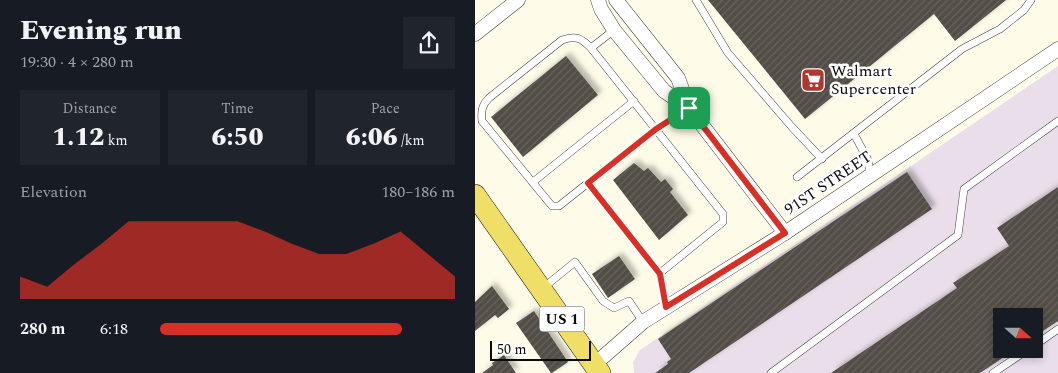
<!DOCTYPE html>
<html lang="en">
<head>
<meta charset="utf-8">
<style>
  body { margin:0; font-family:Spectral,serif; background:#20242c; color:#f1f3f6; height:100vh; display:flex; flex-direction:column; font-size:19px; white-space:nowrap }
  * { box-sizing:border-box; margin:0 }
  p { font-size:16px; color:#9ea1a6 }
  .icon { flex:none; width:28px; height:28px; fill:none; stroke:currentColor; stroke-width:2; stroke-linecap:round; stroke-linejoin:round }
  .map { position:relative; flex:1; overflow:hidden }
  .sheet { display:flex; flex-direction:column; background:#171b24; width:475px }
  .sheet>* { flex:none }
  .needle { width:32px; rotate:111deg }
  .fabs { position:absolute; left:518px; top:308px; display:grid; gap:10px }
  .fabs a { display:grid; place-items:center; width:50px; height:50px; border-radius:0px; background:#171b24; box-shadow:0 2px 8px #0003; font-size:25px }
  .scale { position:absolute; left:15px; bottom:12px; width:101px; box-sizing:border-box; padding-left:5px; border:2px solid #0a0a0a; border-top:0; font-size:14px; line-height:18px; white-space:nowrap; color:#0a0a0a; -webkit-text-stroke:4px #fff; paint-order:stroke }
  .pin { position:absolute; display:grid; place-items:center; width:42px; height:42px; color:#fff; margin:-21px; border-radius:10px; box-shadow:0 2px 8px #0006 }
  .round { display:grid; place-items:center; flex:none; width:52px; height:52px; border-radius:0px; background:#20242c }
  .overview { display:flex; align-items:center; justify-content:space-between; height:85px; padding:0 20px }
  h1 { font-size:28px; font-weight:800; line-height:38px }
  .stats { display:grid; grid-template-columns:repeat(3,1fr); gap:8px; height:85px; padding:5px 20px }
  .stats div { display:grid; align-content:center; border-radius:0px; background:#20242c; text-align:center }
  .stats b { font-size:25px; font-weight:800 }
  .stats small { font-size:14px; font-weight:400 }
  .stats p { font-size:14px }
  .chart { height:140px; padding:10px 20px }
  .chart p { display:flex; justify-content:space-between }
  .chart svg { width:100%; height:90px; margin-top:5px; fill:#d93025; opacity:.7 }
  ul { padding:0 20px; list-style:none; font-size:16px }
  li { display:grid; grid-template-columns:80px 60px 1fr; align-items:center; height:38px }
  li i { height:12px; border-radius:6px; background:#d93025 }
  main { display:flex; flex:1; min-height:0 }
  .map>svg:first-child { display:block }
</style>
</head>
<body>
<main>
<section class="sheet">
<div class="overview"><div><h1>Evening run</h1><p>19:30 · 4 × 280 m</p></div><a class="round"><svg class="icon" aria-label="share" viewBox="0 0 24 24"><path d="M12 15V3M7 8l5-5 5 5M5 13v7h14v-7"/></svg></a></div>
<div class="stats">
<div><p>Distance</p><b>1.12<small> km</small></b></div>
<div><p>Time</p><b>6:50</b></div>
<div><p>Pace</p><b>6:06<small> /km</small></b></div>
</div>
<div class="chart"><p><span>Elevation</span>180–186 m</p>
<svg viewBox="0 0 160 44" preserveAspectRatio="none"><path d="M0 44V33L10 38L20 27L30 17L40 6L50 6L60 6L70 6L80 6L90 11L100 17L110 22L120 22L130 17L140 11L150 22L160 33V44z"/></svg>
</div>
<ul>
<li><b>280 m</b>6:18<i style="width:82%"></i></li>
</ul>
</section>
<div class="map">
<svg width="583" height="373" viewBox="0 0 583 373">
  <defs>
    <pattern id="building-hatch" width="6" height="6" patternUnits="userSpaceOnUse" patternTransform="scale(1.25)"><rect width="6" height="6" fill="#524d47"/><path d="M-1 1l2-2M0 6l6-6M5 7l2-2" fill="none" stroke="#66625d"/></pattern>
    <filter id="shadow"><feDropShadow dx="4" dy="-4" stdDeviation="2.5" flood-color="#0004"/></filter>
  </defs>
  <rect width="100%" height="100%" fill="#fefce9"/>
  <!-- industrial -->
  <path fill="#e9dee9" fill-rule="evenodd" d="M 583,66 L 583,373 L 159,373 L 158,362 L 165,350 ZM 526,316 L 559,316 L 559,349 L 526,349 Z"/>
  <!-- building -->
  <g fill="url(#building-hatch)" filter="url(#shadow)">
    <path d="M 233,0 L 531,0 L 480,41 L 459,14 L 330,119 Z"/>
    <path d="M 91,56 L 123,95 L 48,157 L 16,117 Z"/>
    <path d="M 159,163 L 169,171 L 173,168 L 186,182 L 190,179 L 198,189 L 195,192 L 213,215 L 184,240 L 138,180 Z"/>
    <path d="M 432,172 L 457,209 L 214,373 L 180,373 L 193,364 L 192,362 L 196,359 L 183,339 Z"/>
    <path d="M 583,187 L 583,321 L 559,337 L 559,316 L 526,316 L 526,349 L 541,349 L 505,373 L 356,373 L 482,288 L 478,283 L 534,246 L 522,228 Z"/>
    <path d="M 144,256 L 160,279 L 133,298 L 117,274 Z"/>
    <path d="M 17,286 L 34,309 L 23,318 L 20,315 L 0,331 L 0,302 Z"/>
    <path d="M 59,311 L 93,362 L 77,373 L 76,373 L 41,323 Z"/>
    <path d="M 29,355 L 41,373 L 7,373 L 18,365 L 17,363 Z"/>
  </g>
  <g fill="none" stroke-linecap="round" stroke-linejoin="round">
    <!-- lane casing -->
    <g stroke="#3d3d3d" stroke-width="8">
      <g id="lane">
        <path d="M 221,0 L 253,53 L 316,126 L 347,159"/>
        <path d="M 116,48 L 139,30"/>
        <path d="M 379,134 L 393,160 L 395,175"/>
        <path d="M 322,177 L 487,49 L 525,29 L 549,10 L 556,0"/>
        <path d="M 58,182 L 159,101"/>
        <path d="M 113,183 L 185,273 L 191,307"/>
        <path d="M 185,273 L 248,222 L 248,214 L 116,48 C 106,38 101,35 87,40 L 14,98 C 7,105 6,111 7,121 L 77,206 L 84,206 L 181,129 L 214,108"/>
        <path d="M 68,288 L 100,262 L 128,301 L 139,308 L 154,301 L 168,322"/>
        <path d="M 559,346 L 583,329"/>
        <path d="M 296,373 L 483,235 L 489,189 L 583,121"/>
        <path d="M 518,373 L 554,349"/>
      </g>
    </g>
    <!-- street casing -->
    <g stroke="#3d3d3d" stroke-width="15">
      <g id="street">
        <path d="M 123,0 L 126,9 L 139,30 L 189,91 L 214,108"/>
        <path d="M 141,0 L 203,78 L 214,108 L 310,233"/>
        <path d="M 0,34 L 43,0"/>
        <path d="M 120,364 L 168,322 L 310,233 L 583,49"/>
      </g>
    </g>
    <!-- primary casing -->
    <g stroke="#1b1b1b" stroke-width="22">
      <path id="primary" d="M 0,195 L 125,373"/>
    </g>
    <!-- lane -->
    <use href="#lane" stroke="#fff" stroke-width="7"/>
    <!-- street -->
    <use href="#street" stroke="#fff" stroke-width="14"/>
    <!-- primary -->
    <use href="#primary" stroke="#efdf67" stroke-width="21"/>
  </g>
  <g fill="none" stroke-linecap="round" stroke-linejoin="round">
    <!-- route casing -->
    <g stroke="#fff" stroke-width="10">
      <path id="route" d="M 214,108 L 310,233 L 191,307 L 185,274 L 113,183 L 181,129 Z"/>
    </g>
    <!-- route -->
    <use href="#route" stroke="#d93025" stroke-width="6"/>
  </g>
  <!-- icons -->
  <defs>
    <g id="supermarket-square" transform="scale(1.25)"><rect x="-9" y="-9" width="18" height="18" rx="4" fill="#b0372d" stroke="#fff"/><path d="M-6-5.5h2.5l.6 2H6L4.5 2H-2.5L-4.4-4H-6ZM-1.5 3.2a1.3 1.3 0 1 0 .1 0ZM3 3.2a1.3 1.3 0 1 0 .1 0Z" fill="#fff"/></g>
  </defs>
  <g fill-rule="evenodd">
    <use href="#supermarket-square" x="338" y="80"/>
  </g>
  <g text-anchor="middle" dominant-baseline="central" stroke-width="5" stroke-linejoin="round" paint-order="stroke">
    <!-- shield labels -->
    <rect fill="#fff" stroke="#545454" stroke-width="1" x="64.5" y="306.5" width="45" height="25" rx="4"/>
    <g font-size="15" font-weight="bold" fill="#0a0a0a">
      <text x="87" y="319">US 1</text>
    </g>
    <!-- poi labels -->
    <g font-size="16" fill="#0a0a0a" stroke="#fff" text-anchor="start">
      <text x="356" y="71">Walmart<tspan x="356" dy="18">Supercenter</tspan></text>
    </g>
    <!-- street labels -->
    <g font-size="16" fill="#0a0a0a" stroke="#fff">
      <text transform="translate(353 183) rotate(-34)">91ST STREET</text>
    </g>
  </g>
</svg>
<div class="fabs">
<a><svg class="needle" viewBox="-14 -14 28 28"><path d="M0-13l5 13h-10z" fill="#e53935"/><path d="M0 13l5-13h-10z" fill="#9ea1a6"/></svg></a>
</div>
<div class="scale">50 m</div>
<div class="pin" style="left:214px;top:108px;background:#1e9e55"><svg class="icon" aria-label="arrive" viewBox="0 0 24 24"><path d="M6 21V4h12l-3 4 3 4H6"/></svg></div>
</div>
</main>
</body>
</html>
